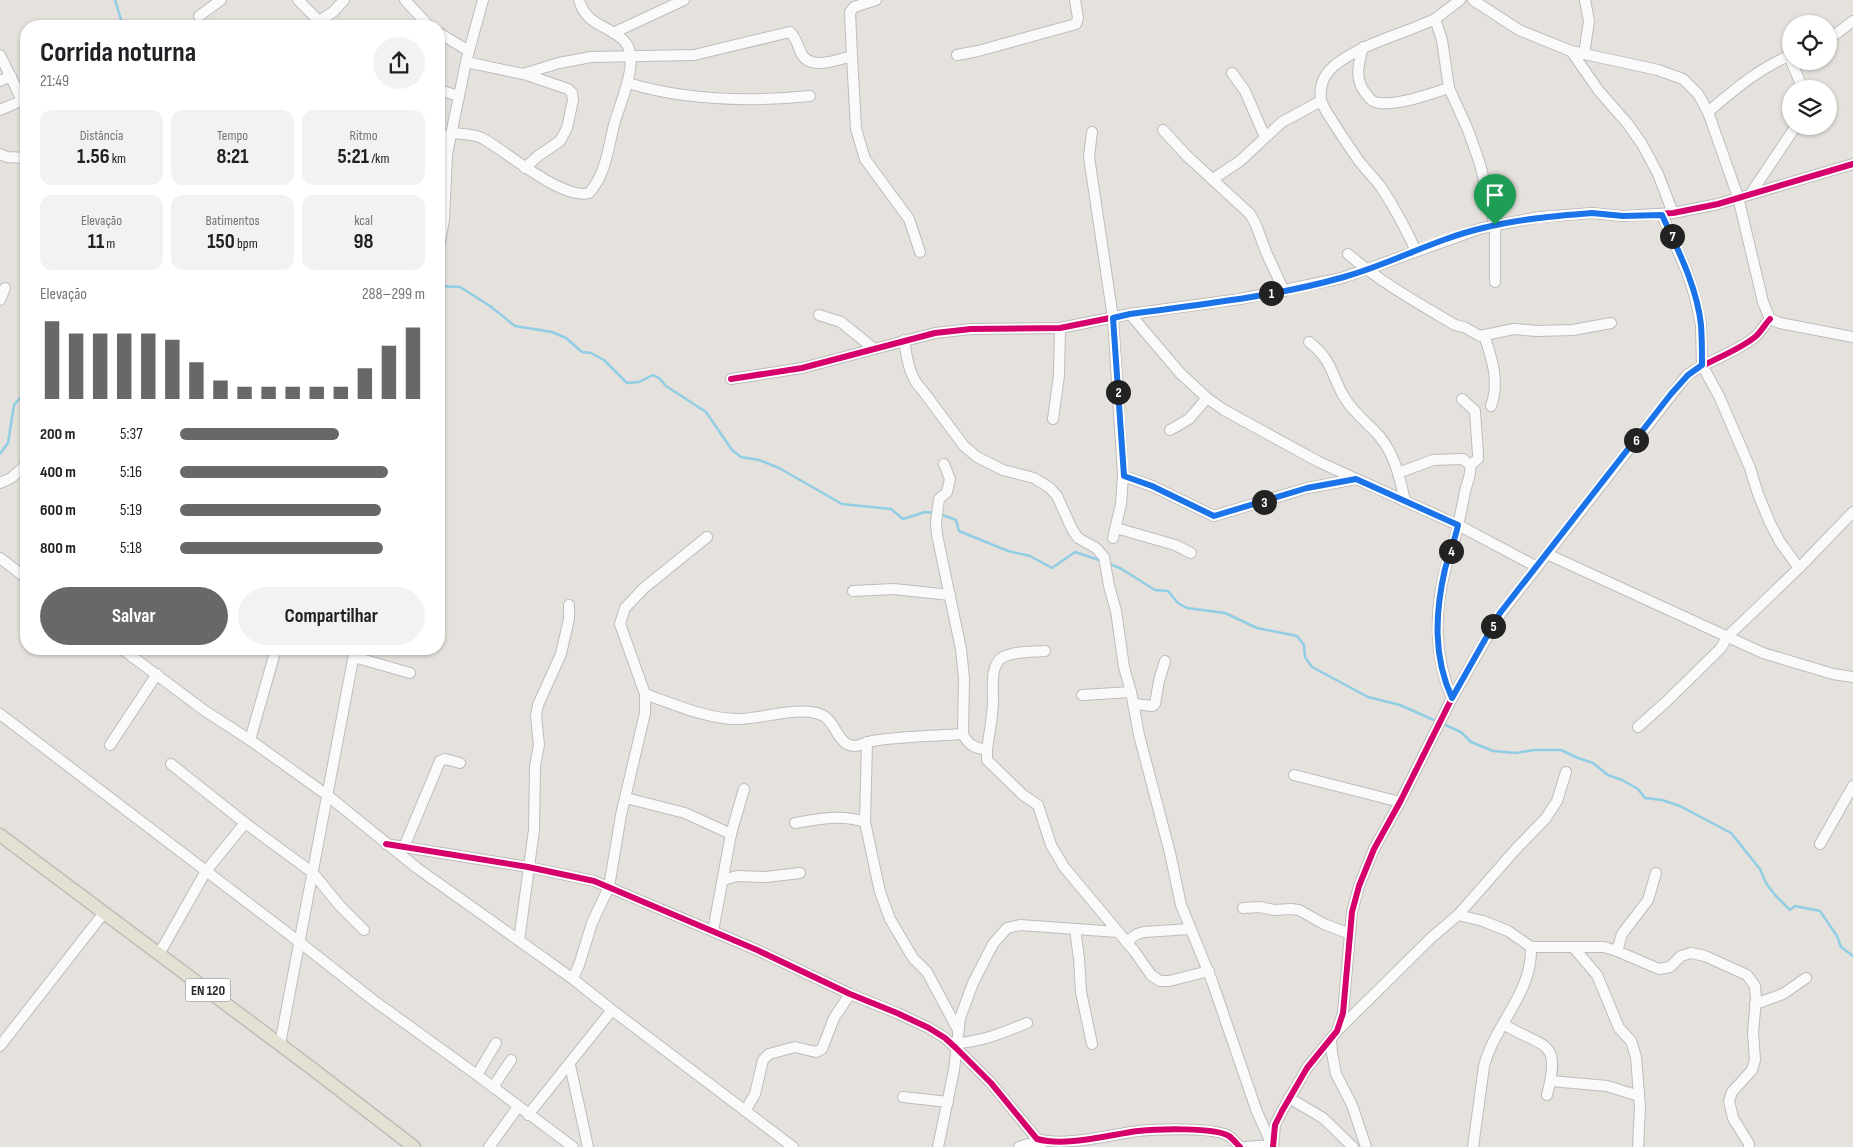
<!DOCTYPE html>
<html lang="pt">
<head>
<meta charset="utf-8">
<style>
  body { margin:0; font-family:"Sofia Sans Condensed",sans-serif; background:#f2f2f2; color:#202124; height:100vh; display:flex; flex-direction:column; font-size:19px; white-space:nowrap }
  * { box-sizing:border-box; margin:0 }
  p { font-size:16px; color:#757577 }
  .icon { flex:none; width:28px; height:28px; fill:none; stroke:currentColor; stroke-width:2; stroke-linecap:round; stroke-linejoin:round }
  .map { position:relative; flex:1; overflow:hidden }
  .side { position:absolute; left:20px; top:20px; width:425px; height:635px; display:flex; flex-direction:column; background:#fff; border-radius:20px; box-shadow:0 1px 4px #0004 }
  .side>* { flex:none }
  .tools { position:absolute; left:1782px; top:15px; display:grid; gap:10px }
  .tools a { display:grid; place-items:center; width:55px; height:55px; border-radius:50%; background:#fff; box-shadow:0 1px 4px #0004; font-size:25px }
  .pin { position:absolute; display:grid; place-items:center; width:42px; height:42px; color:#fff; margin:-51px -21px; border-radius:50% 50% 50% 0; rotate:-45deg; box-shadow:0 0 5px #0007 }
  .pin .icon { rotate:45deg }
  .km { position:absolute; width:25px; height:25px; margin:-12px; border-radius:50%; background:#222; color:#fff; font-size:14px; line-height:25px; text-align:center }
  .round { display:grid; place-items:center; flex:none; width:52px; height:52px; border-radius:26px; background:#f2f2f2 }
  .overview { display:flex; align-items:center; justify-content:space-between; height:85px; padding:0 20px }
  h1 { font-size:28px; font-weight:700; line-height:38px }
  .metrics { display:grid; grid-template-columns:repeat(3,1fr); gap:8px; height:85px; padding:5px 20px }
  .metrics div { display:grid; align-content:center; border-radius:12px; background:#f2f2f2; text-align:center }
  .metrics b { font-size:21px; font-weight:700 }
  .metrics small { font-size:14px; font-weight:400 }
  .metrics p { font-size:14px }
  .chart { height:140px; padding:10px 20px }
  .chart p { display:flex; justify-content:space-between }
  .chart svg { width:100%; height:90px; margin-top:5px; stroke:#6a6866; stroke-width:6 }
  .primary-button { display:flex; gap:10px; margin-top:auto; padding:10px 20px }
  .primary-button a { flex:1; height:58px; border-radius:30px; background:#6a6866; color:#fff; font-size:20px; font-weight:700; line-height:58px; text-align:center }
  .primary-button a+a { background:#f2f2f2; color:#202124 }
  ul { padding:0 20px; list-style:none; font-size:16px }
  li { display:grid; grid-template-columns:80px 60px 1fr; align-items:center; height:38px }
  li i { height:12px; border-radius:6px; background:#6a6866 }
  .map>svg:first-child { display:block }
</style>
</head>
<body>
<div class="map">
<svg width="1853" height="1147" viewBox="0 0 1853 1147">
  <rect width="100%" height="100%" fill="#e5e1dc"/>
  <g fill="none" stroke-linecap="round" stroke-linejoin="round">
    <!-- stream -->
    <g stroke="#91cde5" stroke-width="2.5">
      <path d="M 115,0 L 123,26"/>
      <path d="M 439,286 L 460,287 L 490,306 L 515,326 L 552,332 L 566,338 L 582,352 L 591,353 L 604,360 L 627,383 L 639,382 L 653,375 L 659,378 L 666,386 L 706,412 L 732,450 L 741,457 L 759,460 L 779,468 L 842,504 L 891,509 L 903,519 L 925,512 L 934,513"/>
      <path d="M 0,454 L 8,443 L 14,405 L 26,391"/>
      <path d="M 940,514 L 956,520 L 959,531 L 1008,551 L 1030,556 L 1052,568 L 1075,552 L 1102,561"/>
      <path d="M 1107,563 L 1120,568 L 1155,590 L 1168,591 L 1178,603 L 1187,608 L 1225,613 L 1257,628 L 1297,636 L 1304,645 L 1305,657 L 1312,667 L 1368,697 L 1400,705 L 1436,721"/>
      <path d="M 1441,723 L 1461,732 L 1471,742 L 1493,751 L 1516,753 L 1534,750 L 1561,750 L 1578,758 L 1593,763 L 1608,775 L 1622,780 L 1638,789 L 1645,798 L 1662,800 L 1680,806 L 1731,833 L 1760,869 L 1766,883 L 1775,895 L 1790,910 L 1795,906 L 1820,911 L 1837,936 L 1841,947 L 1853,956"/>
    </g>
    <!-- minor casing -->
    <g stroke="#bebdbe" stroke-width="12">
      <g id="minor">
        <path d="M 298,0 L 324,26"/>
        <path d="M 405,0 L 429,26"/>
        <path d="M 1460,0 L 1435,19 L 1442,40 L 1449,88 L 1468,130 L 1480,164 L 1495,225 L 1495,282"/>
        <path d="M 1473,0 L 1519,30 L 1571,51 L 1658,70 L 1683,79 L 1698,94 L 1708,112 L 1738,197 L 1763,302 L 1770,319 L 1780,323 L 1853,337"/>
        <path d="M 199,16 L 221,0"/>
        <path d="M 312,26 L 333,12 L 344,0"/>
        <path d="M 439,33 L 469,51"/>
        <path d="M 613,33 L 684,0"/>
        <path d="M 1829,39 L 1853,21"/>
        <path d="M 1363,47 C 1358,65 1354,80 1367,95 C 1370,100 1374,103 1380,103 C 1401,105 1429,94 1449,88"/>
        <path d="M 1571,51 L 1599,91 L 1627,123 L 1642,144 L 1658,174 L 1673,213"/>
        <path d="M 1584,54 L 1589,21 L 1585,0"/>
        <path d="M 0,55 L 20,96 L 21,101 L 0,110"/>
        <path d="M 957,55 L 978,51 L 1076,24 L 1078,18 L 1075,0"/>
        <path d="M 852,56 L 856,129 L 865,159 L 909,219 L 920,252"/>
        <path d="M 1791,61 L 1803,89"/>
        <path d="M 466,62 L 523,74 L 559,63 L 591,57 L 694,55 L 790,32 C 797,39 797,44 801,53 C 810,71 837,60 852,56 L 850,12 L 854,7 L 876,0"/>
        <path d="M 1232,73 L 1245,91 L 1265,137"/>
        <path d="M 524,74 L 568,89 L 572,93 L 573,100 L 567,128 L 560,141 L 538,156 L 525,168"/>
        <path d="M 0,81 L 11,76"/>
        <path d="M 628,83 C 687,101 748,102 810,96"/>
        <path d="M 439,90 L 459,96"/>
        <path d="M 1708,112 C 1734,90 1759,68 1791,55"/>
        <path d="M 1163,130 L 1187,156 L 1250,214 L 1256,225 L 1266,252 L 1284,291"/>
        <path d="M 1092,132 L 1089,157 L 1113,318 L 1123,476 L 1121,504 L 1113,538"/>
        <path d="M 439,143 L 451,133 C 461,134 473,134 482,138 C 506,151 563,201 589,193 C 606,174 608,149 614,125 C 619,105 640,62 626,43 C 612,25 587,28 579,0"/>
        <path d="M 0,154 L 7,157 L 26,158"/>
        <path d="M 1213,179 L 1240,161 L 1282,122 L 1321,101"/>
        <path d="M 1751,193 L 1796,126"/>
        <path d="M 1662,215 L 1687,272 L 1695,297 L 1701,325 L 1702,365 L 1719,396 L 1750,468 L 1758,494 L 1770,523 L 1780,542 L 1799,568"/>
        <path d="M 439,246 L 444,220 L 447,154 L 466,62 L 483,0"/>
        <path d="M 1416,251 C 1406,229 1394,207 1381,187 C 1374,178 1366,170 1359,161 C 1350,148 1341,135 1333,122 C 1329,115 1322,107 1321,99 C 1319,85 1324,74 1335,65 C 1365,42 1401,35 1435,19"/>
        <path d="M 1348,254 C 1380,282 1418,303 1455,325 L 1464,327 L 1480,336 L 1514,329 L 1537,331 L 1573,330 L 1611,323"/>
        <path d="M 0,300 L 5,288"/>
        <path d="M 1130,314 L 1180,373 L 1207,398 L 1224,410 L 1319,462 L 1458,525 L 1537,567"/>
        <path d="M 819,315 L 841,322 L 873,348"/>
        <path d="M 1484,335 C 1492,359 1500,382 1491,406"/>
        <path d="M 904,340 C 907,359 909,377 923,391 L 964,446 L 977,457 L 1003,470 L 1034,478 L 1050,488 L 1057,496 L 1072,529 L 1078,538 L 1096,548 L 1104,557 L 1109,586 L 1116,611 L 1124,667 L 1131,692 L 1139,735 L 1170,853 L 1181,905 L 1212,981 L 1257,1112 L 1272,1145 L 1245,1147"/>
        <path d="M 1309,342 C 1334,361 1331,377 1346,400 C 1355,414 1369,424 1380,437 C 1395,455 1400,479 1405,501"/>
        <path d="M 731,379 L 802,368 L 935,333 L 971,329 L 1060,328 L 1130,314 L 1240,299 L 1342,278 L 1482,228 L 1539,217 L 1592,213 L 1623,216 L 1673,213 L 1718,204 L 1853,164"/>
        <path d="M 1462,399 L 1475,411 L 1478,455 L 1478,459 L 1470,465"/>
        <path d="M 1053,419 L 1059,375 L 1060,328"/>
        <path d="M 1170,430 L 1189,419 L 1207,398"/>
        <path d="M 944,464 L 950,479 L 947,492 L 939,499 L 936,522 L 937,535 L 961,649 L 964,678 L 963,734 C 968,745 975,748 987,750 L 987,760 L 1023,795 L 1038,805 L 1051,845 L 1064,867 L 1135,952 L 1151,975 L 1160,981 L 1169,981 L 1209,971"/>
        <path d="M 1398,473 L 1433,460 L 1463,459 L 1470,465 C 1472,477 1465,485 1464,497 C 1461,512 1458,527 1454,542 C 1452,551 1448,559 1446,567 C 1434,610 1434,657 1452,698"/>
        <path d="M 1123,476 L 1152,486 L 1214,516 L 1307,488 L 1356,479"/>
        <path d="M 0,483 L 11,478 L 26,465"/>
        <path d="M 1116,528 L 1175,545 L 1191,553"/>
        <path d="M 1547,554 L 1763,653 L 1833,674 L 1853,677"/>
        <path d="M 0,558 L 26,578"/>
        <path d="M 853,591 L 894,589 L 950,595"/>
        <path d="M 122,649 L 205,711 L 250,740 L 327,795 L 417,868 L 573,979 L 612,1010 L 793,1147"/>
        <path d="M 354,657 L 410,673"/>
        <path d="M 645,694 C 673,704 710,720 740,719 C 764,718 791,708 816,713 C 835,717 833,735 847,744 C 855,749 864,743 872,741 C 901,736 933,736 963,734"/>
        <path d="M 1082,695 L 1131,692"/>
        <path d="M 1134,704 L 1152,706 L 1155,704 L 1159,681 L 1165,661"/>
        <path d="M 0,714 L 298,941 L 373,1000 L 477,1075 L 573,1147"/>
        <path d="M 1638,727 L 1667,701 L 1721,648 L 1727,637 L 1799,568 L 1853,512"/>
        <path d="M 250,740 L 276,649"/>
        <path d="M 867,742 L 865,822 L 880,892 L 890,919 L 913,958 L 927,972 L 958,1030"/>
        <path d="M 110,745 L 157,674"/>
        <path d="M 987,750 C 989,734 993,716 993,700 C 993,688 990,664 1003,657 C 1015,651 1032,652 1045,651"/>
        <path d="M 171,764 L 245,823 L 313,873 L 340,906 L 364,930"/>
        <path d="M 1294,775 L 1400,802"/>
        <path d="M 626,798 L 685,813 L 731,834 L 713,931"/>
        <path d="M 795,823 C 819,819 841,814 865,822"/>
        <path d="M 731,834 L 744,789"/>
        <path d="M 386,844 L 528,867 L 594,881 L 757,950 L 850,994 L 897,1013 L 929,1028 L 945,1038 L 956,1048 L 991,1083 L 1037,1139 C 1065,1147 1108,1135 1138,1131 C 1157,1129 1214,1127 1229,1136 C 1233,1139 1237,1144 1240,1147"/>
        <path d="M 1820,844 L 1853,786"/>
        <path d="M 404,847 L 440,761 L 445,759 L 460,763"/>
        <path d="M 723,880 L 737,876 L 766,877 L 800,873"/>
        <path d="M 1243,908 L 1260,907 L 1274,910 L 1291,909 L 1299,910 L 1324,924 L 1350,934"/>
        <path d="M 1458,915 L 1483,921 L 1508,931 L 1531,947 L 1604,947 L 1617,951 L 1659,969 L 1670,967 L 1681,956 L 1691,953 L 1705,956 L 1747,975 L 1755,986 L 1756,999 L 1753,1033 L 1755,1060 L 1752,1070 L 1732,1092 L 1729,1101 L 1733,1118 L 1749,1144 L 1749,1147"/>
        <path d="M 1075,929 L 1079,959 L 1081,992 L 1092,1044"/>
        <path d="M 519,941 L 534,830 L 535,766 L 539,745 L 536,716 L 538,705 L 561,654 L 569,619 L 569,605"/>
        <path d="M 1126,942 L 1137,934 L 1144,932 L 1190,929"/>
        <path d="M 1574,948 L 1597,975 L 1619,1028 L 1631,1041 L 1636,1057 L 1640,1107 L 1638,1147"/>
        <path d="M 1617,951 L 1622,934 L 1648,900 L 1656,873"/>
        <path d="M 159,954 L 206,871 L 245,823"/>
        <path d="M 573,979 L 579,965 L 592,923 L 609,887 L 621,815 L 645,713 L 645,694 L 620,624 L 625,608 L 644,588 L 707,537"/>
        <path d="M 1755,1004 L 1783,994 L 1806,978"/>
        <path d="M 1503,1024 C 1544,1049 1562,1038 1547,1095"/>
        <path d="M 1339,1029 L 1432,937 L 1458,915 L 1516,849 L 1546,818 L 1557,801 L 1566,772"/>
        <path d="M 1331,1039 L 1332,1053 L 1336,1074 L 1352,1105 L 1366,1147"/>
        <path d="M 957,1043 C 981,1042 1005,1032 1027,1023"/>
        <path d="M 280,1044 L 355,649"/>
        <path d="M 0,1046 L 103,914"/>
        <path d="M 570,1065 L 588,1147"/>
        <path d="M 477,1075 L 496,1043"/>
        <path d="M 1551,1081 L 1607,1086 L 1639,1096"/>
        <path d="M 493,1087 L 511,1060"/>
        <path d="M 903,1097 L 948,1102"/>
        <path d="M 1289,1098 L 1323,1118 L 1353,1147"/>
        <path d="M 745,1111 L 755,1094 L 763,1060 L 769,1054 L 795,1047 L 816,1052 L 822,1049 L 834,1018 L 850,994"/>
        <path d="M 528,1115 L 612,1010"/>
        <path d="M 489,1147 L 518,1107"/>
        <path d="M 938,1147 L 954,1070 L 960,1018 L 973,983 L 993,944 L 1007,928 L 1020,925 L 1118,932"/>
        <path d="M 1019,1147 L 1028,1144 L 1044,1142"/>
        <path d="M 1273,1147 L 1275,1125 L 1282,1111 L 1307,1068 L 1337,1031 L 1343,1013 L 1352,912 L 1359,886 L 1374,849 L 1400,802 L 1452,698 L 1501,613 L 1687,375 C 1709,360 1735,353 1755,337 C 1761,332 1765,324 1770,319"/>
        <path d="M 1473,1147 L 1484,1066 C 1495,1024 1533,992 1531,947"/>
      </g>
    </g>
    <!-- major casing -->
    <g stroke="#bebdbb" stroke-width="15">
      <path id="major" d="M 0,835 L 310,1067 L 414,1147"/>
    </g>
    <!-- minor -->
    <use href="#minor" stroke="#fbfafa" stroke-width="10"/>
    <!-- major -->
    <use href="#major" stroke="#e4e0d2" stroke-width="12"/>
    <!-- cycleway casing -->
    <g stroke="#fff" stroke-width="9">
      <g id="cycleway">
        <path d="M 731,379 L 802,368 L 935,333 L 971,329 L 1060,328 L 1130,314 L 1240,299 L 1342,278 L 1482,228 L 1539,217 L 1592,213 L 1623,216 L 1673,213 L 1718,204 L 1853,164"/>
        <path d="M 386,844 L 528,867 L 594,881 L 757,950 L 850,994 L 897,1013 L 929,1028 L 945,1038 L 956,1048 L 991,1083 L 1037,1139 C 1065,1147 1108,1135 1138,1131 C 1157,1129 1214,1127 1229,1136 C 1233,1139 1237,1144 1240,1147"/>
        <path d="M 1273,1147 L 1275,1125 L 1282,1111 L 1307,1068 L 1337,1031 L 1343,1013 L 1352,912 L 1359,886 L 1374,849 L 1400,802 L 1452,698 L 1501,613 L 1687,375 C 1709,360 1735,353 1755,337 C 1761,332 1765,324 1770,319"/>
      </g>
    </g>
    <!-- cycleway -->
    <use href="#cycleway" stroke="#d6006c" stroke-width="6"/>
  </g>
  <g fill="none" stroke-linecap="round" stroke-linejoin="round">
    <!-- route casing -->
    <g stroke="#fff" stroke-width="10">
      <path id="route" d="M 1592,213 L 1623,216 L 1662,215 C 1678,250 1697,287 1701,325 C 1702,338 1702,352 1702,365 L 1688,375 L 1671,394 L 1500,613 L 1452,698 C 1433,657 1435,613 1445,569 C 1449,554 1455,540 1458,525 L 1356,479 L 1307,488 L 1214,516 L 1152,486 L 1124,476 L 1113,318 L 1130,314 C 1202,304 1274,297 1344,277 C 1391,264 1435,239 1483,228 C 1519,219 1555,216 1592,213 Z"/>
    </g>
    <!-- route -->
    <use href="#route" stroke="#1a73e8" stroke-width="6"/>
  </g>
  <g text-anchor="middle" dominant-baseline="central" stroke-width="5" stroke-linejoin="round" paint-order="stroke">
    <!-- shield labels -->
    <rect fill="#fff" stroke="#686868" stroke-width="1" x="185.5" y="978.5" width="45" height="23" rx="4"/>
    <g font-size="14" font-weight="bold" fill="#272727">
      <text x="208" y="990">EN 120</text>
    </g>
  </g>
</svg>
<div class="tools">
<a><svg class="icon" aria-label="locate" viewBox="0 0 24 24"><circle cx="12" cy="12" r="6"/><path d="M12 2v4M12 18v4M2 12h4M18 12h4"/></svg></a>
<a><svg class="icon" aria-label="layers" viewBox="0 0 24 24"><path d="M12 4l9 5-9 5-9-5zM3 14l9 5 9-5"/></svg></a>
</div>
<div class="pin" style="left:1495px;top:225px;background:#1e9e55"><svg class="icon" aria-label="arrive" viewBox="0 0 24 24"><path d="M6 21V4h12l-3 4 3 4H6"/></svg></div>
<b class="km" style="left:1271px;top:293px">1</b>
<b class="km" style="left:1118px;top:392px">2</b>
<b class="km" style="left:1264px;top:502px">3</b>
<b class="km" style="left:1451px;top:551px">4</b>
<b class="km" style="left:1493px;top:626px">5</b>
<b class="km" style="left:1636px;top:440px">6</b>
<b class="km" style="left:1672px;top:236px">7</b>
<section class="side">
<div class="overview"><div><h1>Corrida noturna</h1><p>21:49</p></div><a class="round"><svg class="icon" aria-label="share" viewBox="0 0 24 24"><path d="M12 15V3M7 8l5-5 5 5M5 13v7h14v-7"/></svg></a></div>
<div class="metrics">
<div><p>Distância</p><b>1.56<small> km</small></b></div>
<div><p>Tempo</p><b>8:21</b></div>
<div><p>Ritmo</p><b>5:21<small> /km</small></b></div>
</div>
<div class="metrics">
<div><p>Elevação</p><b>11<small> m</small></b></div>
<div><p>Batimentos</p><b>150<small> bpm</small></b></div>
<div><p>kcal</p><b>98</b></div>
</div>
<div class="chart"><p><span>Elevação</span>288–299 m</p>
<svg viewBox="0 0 160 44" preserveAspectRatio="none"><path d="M5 44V6M15 44V12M25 44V12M35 44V12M45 44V12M55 44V15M65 44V26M75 44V35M85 44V38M95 44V38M105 44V38M115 44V38M125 44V38M135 44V29M145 44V18M155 44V9"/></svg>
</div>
<ul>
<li><b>200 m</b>5:37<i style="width:65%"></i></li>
<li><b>400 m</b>5:16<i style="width:85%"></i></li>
<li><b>600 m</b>5:19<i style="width:82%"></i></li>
<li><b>800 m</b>5:18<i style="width:83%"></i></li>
</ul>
<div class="primary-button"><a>Salvar</a><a>Compartilhar</a></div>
</section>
</div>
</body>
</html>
